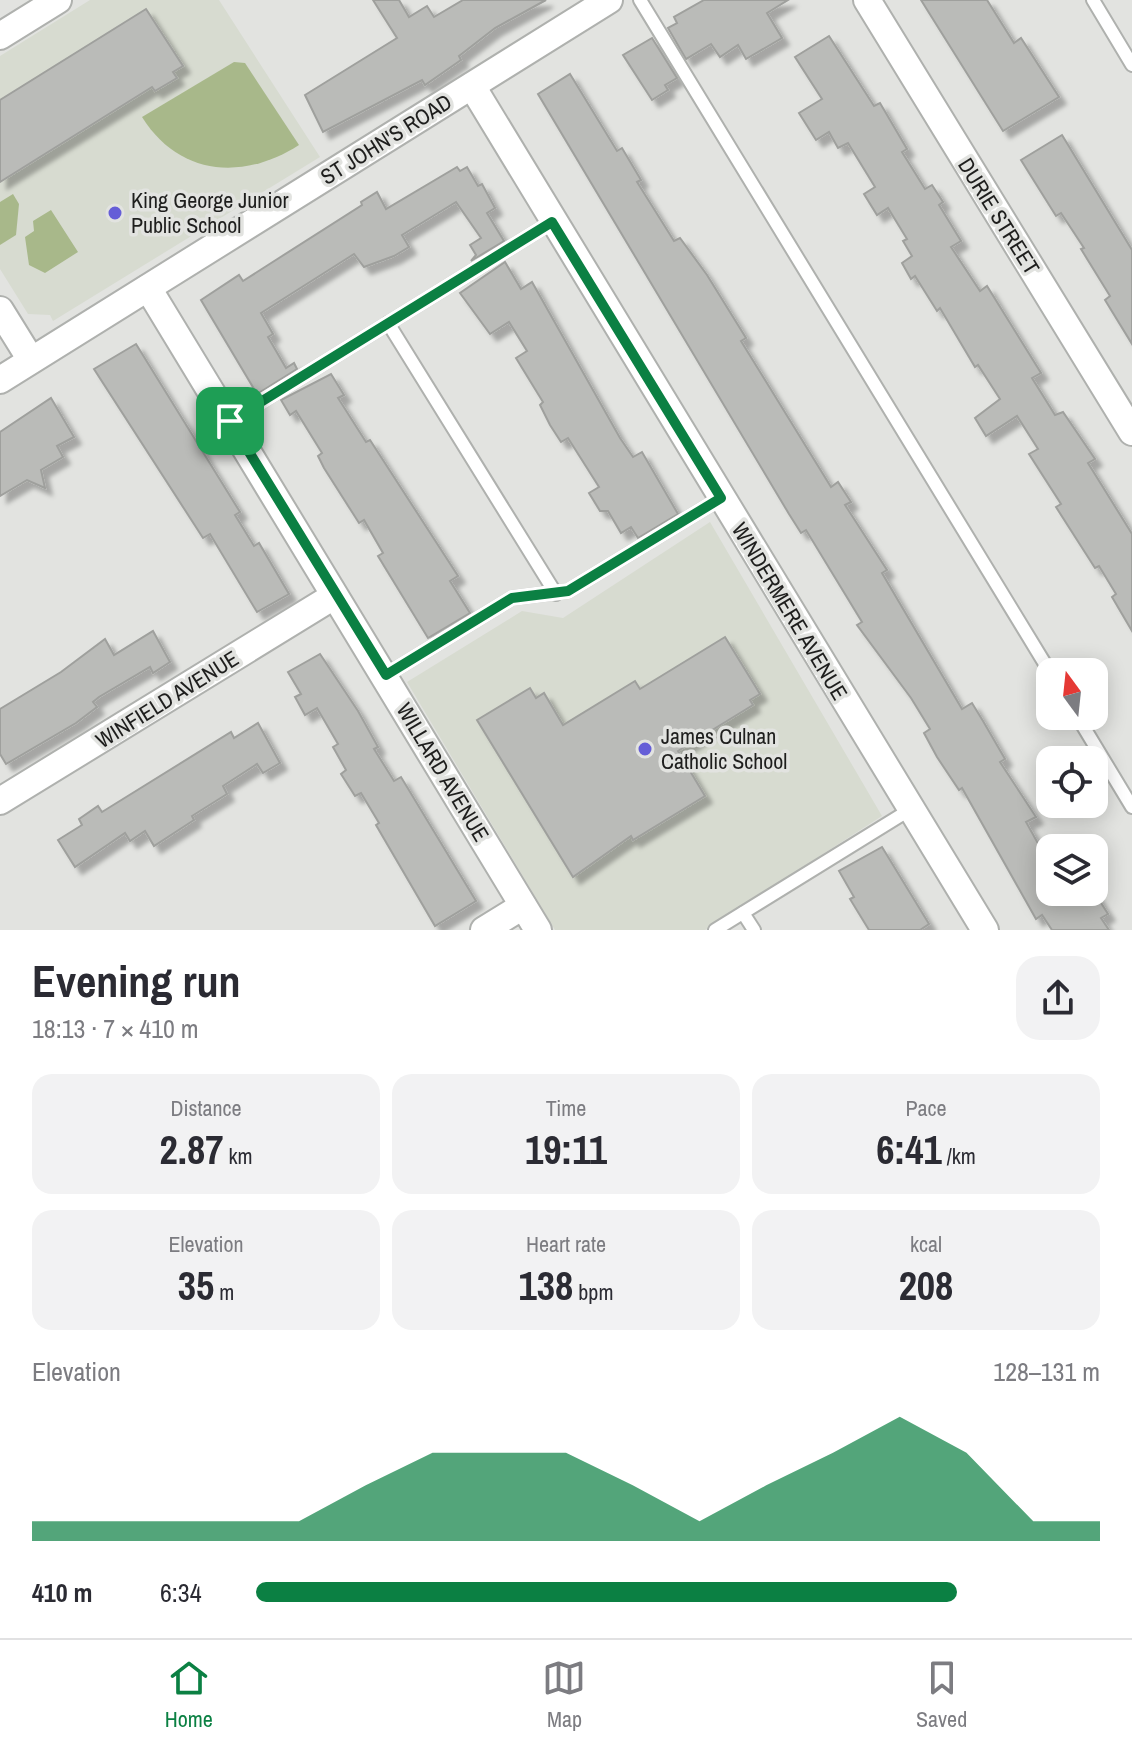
<!DOCTYPE html>
<html lang="en">
<head>
<meta charset="utf-8">
<style>
  body { margin:0; font-family:"Archivo Narrow",sans-serif; background:#f2f2f3; color:#2b2b33; height:100vh; display:flex; flex-direction:column; font-size:30px; white-space:nowrap }
  * { box-sizing:border-box; margin:0 }
  p { font-size:26px; color:#7c7c81 }
  .icon { flex:none; width:44px; height:44px; fill:none; stroke:currentColor; stroke-width:2; stroke-linecap:round; stroke-linejoin:round }
  .map { position:relative; height:930px; overflow:hidden }
  .sheet { display:flex; flex-direction:column; background:#fff; flex:1 }
  .sheet>* { flex:none }
  .needle { width:52px; rotate:345deg }
  .fabs { position:absolute; left:1036px; top:658px; display:grid; gap:16px }
  .fabs a { display:grid; place-items:center; width:72px; height:72px; border-radius:16px; background:#fff; box-shadow:0 4px 20px #0003; font-size:40px }
  .pin { position:absolute; display:grid; place-items:center; width:68px; height:68px; color:#fff; margin:-34px; border-radius:16px; box-shadow:0 4px 12px #0006 }
  .round { display:grid; place-items:center; flex:none; width:84px; height:84px; border-radius:24px; background:#f2f2f3 }
  .summary { display:flex; align-items:center; justify-content:space-between; height:136px; padding:0 32px }
  h1 { font-size:44px; font-weight:700; line-height:60px }
  .stats { display:grid; grid-template-columns:repeat(3,1fr); gap:12px; height:136px; padding:8px 32px }
  .stats div { display:grid; align-content:center; border-radius:20px; background:#f2f2f3; text-align:center }
  .stats b { font-size:40px; font-weight:700 }
  .stats small { font-size:22px; font-weight:400 }
  .stats p { font-size:22px }
  .chart { height:224px; padding:16px 32px }
  .chart p { display:flex; justify-content:space-between }
  .chart svg { width:100%; height:144px; margin-top:8px; fill:#0b8043; opacity:.7 }
  ul { padding:0 32px; list-style:none; font-size:26px }
  li { display:grid; grid-template-columns:128px 96px 1fr; align-items:center; height:60px }
  li i { height:20px; border-radius:10px; background:#0b8043 }
  .tab-bar { display:flex; justify-content:space-around; align-items:center; height:112px; border-top:2px solid #e1e1e2; background:#fff; font-size:22px; color:#7c7c81 }
  .tab-bar a { display:grid; justify-items:center; gap:4px }
  .tab-bar .current { color:#0b8043 }
  .map>svg:first-child { display:block }
</style>
</head>
<body>
<div class="map">
<svg width="1132" height="930" viewBox="0 0 1132 930">
  <defs>
    <filter id="shadow"><feDropShadow dx="7" dy="7" stdDeviation="2" flood-color="#0004"/></filter>
  </defs>
  <rect width="100%" height="100%" fill="#e2e3e0"/>
  <!-- built -->
  <g fill="#d7dbd0">
    <path d="M 90,0 L 219,0 L 320,157 L 53,321 L 50,315 L 28,314 L 0,269 L 0,56 Z"/>
    <path d="M 710,522 L 882,816 L 705,930 L 555,930 L 407,682 L 522,611 L 563,618 Z"/>
  </g>
  <!-- green -->
  <g fill="#a8b88a">
    <path d="M 234,62 L 245,63 L 299,145 C 243,181 179,176 142,117 Z"/>
    <path d="M 13,194 L 19,204 L 16,235 L 0,245 L 0,202 Z"/>
    <path d="M 51,210 L 78,252 L 45,273 L 29,265 L 25,237 L 34,231 L 33,221 Z"/>
  </g>
  <!-- building -->
  <g fill="#babbb8" stroke="#9fa09d" stroke-width="2" filter="url(#shadow)">
    <path d="M 373,0 L 399,0 L 409,17 L 427,6 L 434,17 L 463,0 L 546,0 L 495,28 L 459,56 L 461,60 L 425,85 L 422,80 L 323,132 L 305,95 L 397,38 Z"/>
    <path d="M 704,0 L 788,0 L 767,13 L 782,38 L 746,59 L 738,45 L 720,57 L 711,44 L 686,59 L 668,28 L 677,23 L 674,17 Z"/>
    <path d="M 921,0 L 987,0 L 1014,43 L 1021,38 L 1059,97 L 1003,131 Z"/>
    <path d="M 146,9 L 183,66 L 173,72 L 177,78 L 155,91 L 152,87 L 0,182 L 0,100 Z"/>
    <path d="M 829,36 L 874,106 L 880,103 L 907,149 L 902,152 L 925,189 L 932,185 L 943,202 L 939,205 L 961,241 L 951,247 L 980,291 L 987,286 L 1041,373 L 1032,378 L 1055,415 L 1063,412 L 1095,459 L 1088,463 L 1132,534 L 1132,631 L 1112,597 L 1116,594 L 1099,566 L 1095,568 L 1056,507 L 1061,504 L 1029,454 L 1038,449 L 1017,416 L 986,436 L 975,418 L 1000,399 L 978,365 L 975,367 L 940,308 L 937,311 L 915,276 L 911,279 L 902,263 L 912,256 L 903,241 L 907,239 L 888,208 L 877,215 L 864,194 L 875,187 L 848,143 L 838,148 L 829,132 L 816,140 L 799,113 L 822,99 L 795,57 Z"/>
    <path d="M 652,38 L 677,78 L 665,85 L 668,90 L 652,100 L 623,55 Z"/>
    <path d="M 570,74 L 617,151 L 622,148 L 641,180 L 637,182 L 674,241 L 680,238 L 707,275 L 746,338 L 741,341 L 831,487 L 838,482 L 851,502 L 845,505 L 887,570 L 882,573 L 962,709 L 972,703 L 983,721 L 1005,759 L 1000,762 L 1036,817 L 1026,822 L 1050,865 L 1050,892 L 1094,892 L 1108,914 L 1101,918 L 1109,930 L 1052,930 L 1042,915 L 1036,919 L 962,788 L 959,790 L 937,757 L 924,733 L 930,729 L 911,698 L 857,625 L 862,622 L 806,530 L 801,533 L 789,514 L 538,94 Z"/>
    <path d="M 1062,135 L 1132,250 L 1132,344 L 1105,300 L 1110,296 L 1081,249 L 1084,248 L 1061,213 L 1056,216 L 1021,160 Z"/>
    <path d="M 457,167 L 460,171 L 467,167 L 478,186 L 482,184 L 495,208 L 487,213 L 504,241 L 471,261 L 476,255 L 470,245 L 481,238 L 456,202 L 402,235 L 409,247 L 394,256 L 364,267 L 354,254 L 261,313 L 273,334 L 268,337 L 286,368 L 294,363 L 297,369 L 257,394 L 201,300 L 239,275 L 243,281 L 362,205 L 361,202 L 377,192 L 386,209 Z"/>
    <path d="M 505,262 L 521,289 L 532,282 L 620,438 L 633,457 L 642,452 L 678,514 L 638,538 L 631,527 L 621,533 L 608,511 L 600,511 L 589,493 L 599,487 L 568,438 L 561,442 L 550,425 L 540,405 L 543,402 L 516,358 L 527,351 L 509,322 L 490,334 L 460,293 Z"/>
    <path d="M 136,344 L 240,512 L 235,515 L 254,546 L 259,543 L 289,594 L 257,612 L 210,534 L 203,538 L 94,369 Z"/>
    <path d="M 331,374 L 344,395 L 338,398 L 366,442 L 370,440 L 458,576 L 450,581 L 470,613 L 428,638 L 378,556 L 383,553 L 364,520 L 359,523 L 324,468 L 318,456 L 322,453 L 296,411 L 290,415 L 281,400 Z"/>
    <path d="M 51,398 L 74,437 L 57,446 L 63,457 L 41,470 L 45,488 L 27,480 L 0,496 L 0,432 Z"/>
    <path d="M 153,631 L 170,662 L 153,673 L 150,667 L 99,697 L 93,702 L 97,707 L 76,723 L 6,764 L 0,754 L 0,709 L 61,672 L 105,639 L 114,655 Z"/>
    <path d="M 725,637 L 760,694 L 750,700 L 753,705 L 678,751 L 705,796 L 633,840 L 631,836 L 573,877 L 477,720 L 530,688 L 536,698 L 544,693 L 563,725 L 635,681 L 640,689 Z"/>
    <path d="M 320,654 L 358,711 L 378,747 L 374,749 L 394,781 L 401,777 L 476,901 L 435,926 L 376,825 L 379,823 L 361,793 L 355,796 L 341,774 L 346,770 L 333,747 L 338,744 L 317,708 L 305,715 L 295,697 L 301,694 L 288,672 Z"/>
    <path d="M 258,723 L 280,763 L 263,773 L 257,764 L 223,786 L 227,794 L 192,816 L 194,820 L 154,846 L 145,831 L 130,841 L 125,833 L 75,867 L 58,840 L 82,825 L 79,819 L 98,806 L 102,812 L 231,732 L 234,738 Z"/>
    <path d="M 882,847 L 929,924 L 920,930 L 869,930 L 850,899 L 854,897 L 839,871 Z"/>
  </g>
  <g fill="none" stroke-linecap="round" stroke-linejoin="round">
    <!-- lane casing -->
    <g stroke="#afb1ae" stroke-width="16">
      <g id="lane">
        <path d="M 640,0 L 1050,672"/>
        <path d="M 1093,0 L 1132,65"/>
        <path d="M 388,323 L 556,594"/>
        <path d="M 230,421 L 552,222"/>
        <path d="M 386,675 L 512,598 L 568,591 L 721,498"/>
        <path d="M 1077,716 L 1132,807"/>
        <path d="M 743,913 L 754,930"/>
        <path d="M 715,930 L 911,809"/>
      </g>
    </g>
    <!-- street casing -->
    <g stroke="#afb1ae" stroke-width="30">
      <g id="street">
        <path d="M 867,0 L 1132,432"/>
        <path d="M 0,36 L 58,0"/>
        <path d="M 472,86 L 985,930"/>
        <path d="M 148,288 L 538,930"/>
        <path d="M 0,310 L 31,360"/>
        <path d="M 0,380 L 609,0"/>
        <path d="M 0,801 L 334,596"/>
        <path d="M 484,930 L 523,906"/>
      </g>
    </g>
    <!-- lane -->
    <use href="#lane" stroke="#fff" stroke-width="12"/>
    <!-- street -->
    <use href="#street" stroke="#fff" stroke-width="26"/>
  </g>
  <g fill="none" stroke-linecap="round" stroke-linejoin="round">
    <!-- route casing -->
    <g stroke="#fff" stroke-width="16">
      <path id="route" d="M 552,222 L 721,498 L 568,591 L 512,598 L 386,675 L 230,421 Z"/>
    </g>
    <!-- route -->
    <use href="#route" stroke="#0b8043" stroke-width="10"/>
  </g>
  <!-- markers -->
  <g fill="#655ed7" stroke="#e2e3e0" stroke-width="3">
    <circle cx="115" cy="213" r="8"/>
    <circle cx="645" cy="749" r="8"/>
  </g>
  <g text-anchor="middle" dominant-baseline="central" stroke-width="7" stroke-linejoin="round" paint-order="stroke">
    <!-- street labels -->
    <g font-size="22" fill="#1e1e1d" stroke="#e2e3e0">
      <text transform="translate(386 139) rotate(-32)">ST JOHN'S ROAD</text>
      <text transform="translate(999 216) rotate(58)">DURIE STREET</text>
      <text transform="translate(790 611) rotate(59)">WINDERMERE AVENUE</text>
      <text transform="translate(167 699) rotate(-32)">WINFIELD AVENUE</text>
      <text transform="translate(443 772) rotate(59)">WILLARD AVENUE</text>
    </g>
    <!-- poi labels -->
    <g font-size="22" fill="#1e1e1d" stroke="#e2e3e0" text-anchor="start">
      <text x="131" y="200">King George Junior<tspan x="131" dy="25">Public School</tspan></text>
      <text x="661" y="736">James Culnan<tspan x="661" dy="25">Catholic School</tspan></text>
    </g>
  </g>
</svg>
<div class="fabs">
<a><svg class="needle" viewBox="-14 -14 28 28"><path d="M0-13l5 13h-10z" fill="#e53935"/><path d="M0 13l5-13h-10z" fill="#7c7c81"/></svg></a>
<a><svg class="icon" aria-label="locate" viewBox="0 0 24 24"><circle cx="12" cy="12" r="6"/><path d="M12 2v4M12 18v4M2 12h4M18 12h4"/></svg></a>
<a><svg class="icon" aria-label="layers" viewBox="0 0 24 24"><path d="M12 4l9 5-9 5-9-5zM3 14l9 5 9-5"/></svg></a>
</div>
<div class="pin" style="left:230px;top:421px;background:#1e9e55"><svg class="icon" aria-label="arrive" viewBox="0 0 24 24"><path d="M6 21V4h12l-3 4 3 4H6"/></svg></div>
</div>
<section class="sheet">
<div class="summary"><div><h1>Evening run</h1><p>18:13 · 7 × 410 m</p></div><a class="round"><svg class="icon" aria-label="share" viewBox="0 0 24 24"><path d="M12 15V3M7 8l5-5 5 5M5 13v7h14v-7"/></svg></a></div>
<div class="stats">
<div><p>Distance</p><b>2.87<small> km</small></b></div>
<div><p>Time</p><b>19:11</b></div>
<div><p>Pace</p><b>6:41<small> /km</small></b></div>
</div>
<div class="stats">
<div><p>Elevation</p><b>35<small> m</small></b></div>
<div><p>Heart rate</p><b>138<small> bpm</small></b></div>
<div><p>kcal</p><b>208</b></div>
</div>
<div class="chart"><p><span>Elevation</span>128–131 m</p>
<svg viewBox="0 0 160 44" preserveAspectRatio="none"><path d="M0 44V38L10 38L20 38L30 38L40 38L50 27L60 17L70 17L80 17L90 27L100 38L110 27L120 17L130 6L140 17L150 38L160 38V44z"/></svg>
</div>
<ul>
<li><b>410 m</b>6:34<i style="width:83%"></i></li>
</ul>
</section>
<nav class="tab-bar">
<a class="current"><svg class="icon" aria-label="home" viewBox="0 0 24 24"><path d="M3 11l9-7 9 7M6 9v11h12V9"/></svg>Home</a>
<a><svg class="icon" aria-label="map" viewBox="0 0 24 24"><path d="M3 6l6-2 6 2 6-2v14l-6 2-6-2-6 2zM9 4v14M15 6v14"/></svg>Map</a>
<a><svg class="icon" aria-label="saved" viewBox="0 0 24 24"><path d="M7 4h10v16l-5-4-5 4z"/></svg>Saved</a>
</nav>
</body>
</html>
